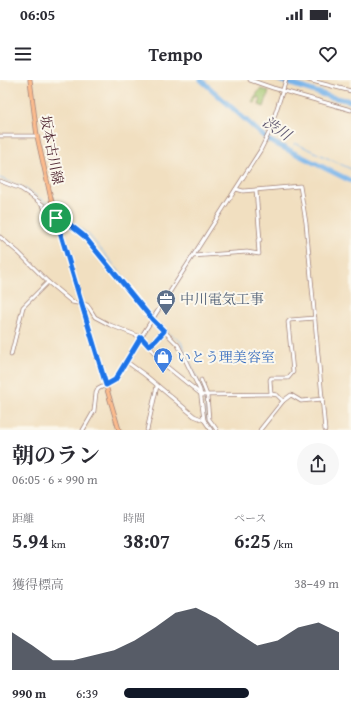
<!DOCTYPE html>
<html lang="ja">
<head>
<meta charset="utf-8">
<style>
  body { margin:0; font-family:"Gentium Book Plus","Noto Serif JP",serif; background:#f7f7f7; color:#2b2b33; height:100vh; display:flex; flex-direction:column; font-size:15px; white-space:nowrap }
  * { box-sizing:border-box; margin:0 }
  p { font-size:13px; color:#7c7c81 }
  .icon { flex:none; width:22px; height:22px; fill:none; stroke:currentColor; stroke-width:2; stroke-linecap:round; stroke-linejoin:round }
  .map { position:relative; height:350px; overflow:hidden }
  .drawer { display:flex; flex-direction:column; background:#fff; flex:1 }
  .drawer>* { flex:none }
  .pin { position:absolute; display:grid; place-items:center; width:34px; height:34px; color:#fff; margin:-17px; border:2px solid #fff; border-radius:50%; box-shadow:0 1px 4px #0007 }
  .round { display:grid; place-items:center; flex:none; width:42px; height:42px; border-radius:21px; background:#f7f7f7 }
  .overview { display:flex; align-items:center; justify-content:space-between; height:68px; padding:0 12px }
  h1 { font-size:22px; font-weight:700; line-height:30px }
  .figures { display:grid; grid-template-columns:repeat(3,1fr); gap:6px; height:68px; padding:4px 12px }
  .figures div { display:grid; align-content:center }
  .figures b { font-size:20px; font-weight:700 }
  .figures small { font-size:11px; font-weight:400 }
  .figures p { font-size:11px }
  .chart { height:112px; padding:8px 12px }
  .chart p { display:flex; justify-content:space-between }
  .chart svg { width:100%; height:72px; margin-top:4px; fill:#111827; opacity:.7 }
  ul { padding:0 12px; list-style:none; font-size:13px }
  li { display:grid; grid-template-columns:64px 48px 1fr; align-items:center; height:30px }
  li i { height:10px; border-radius:5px; background:#111827 }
  .status { display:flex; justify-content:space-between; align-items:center; height:28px; padding:0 20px; background:#fff; direction:ltr }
  .status svg { height:11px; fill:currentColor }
  header { display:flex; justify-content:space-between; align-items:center; height:52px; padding:0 12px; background:#fff; font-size:18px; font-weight:700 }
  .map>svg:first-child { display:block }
</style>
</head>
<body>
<div class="status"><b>06:05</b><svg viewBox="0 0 49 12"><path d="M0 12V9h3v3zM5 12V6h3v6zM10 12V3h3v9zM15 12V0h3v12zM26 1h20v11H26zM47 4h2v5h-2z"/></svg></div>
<header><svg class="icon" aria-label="menu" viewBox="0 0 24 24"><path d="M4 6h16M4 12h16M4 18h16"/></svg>Tempo<svg class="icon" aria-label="heart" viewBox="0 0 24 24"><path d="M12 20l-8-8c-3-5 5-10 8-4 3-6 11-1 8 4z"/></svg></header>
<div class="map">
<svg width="351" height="350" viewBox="0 0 351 350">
  <rect width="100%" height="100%" fill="#fbf7ec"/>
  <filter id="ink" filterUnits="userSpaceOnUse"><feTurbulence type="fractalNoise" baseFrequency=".025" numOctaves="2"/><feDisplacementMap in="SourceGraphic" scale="8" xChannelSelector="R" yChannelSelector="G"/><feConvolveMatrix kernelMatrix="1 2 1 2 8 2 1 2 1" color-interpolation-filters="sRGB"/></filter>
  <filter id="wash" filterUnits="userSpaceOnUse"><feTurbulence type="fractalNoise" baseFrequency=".012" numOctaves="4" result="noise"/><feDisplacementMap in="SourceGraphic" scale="16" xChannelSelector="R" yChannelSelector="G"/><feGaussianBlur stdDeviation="0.9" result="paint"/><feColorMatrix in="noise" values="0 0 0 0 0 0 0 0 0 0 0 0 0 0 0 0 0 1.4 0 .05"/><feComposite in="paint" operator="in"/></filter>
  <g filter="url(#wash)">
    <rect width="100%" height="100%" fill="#f1dfc0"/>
    <!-- green -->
    <path fill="#a4c771" stroke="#77734e" d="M 260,9 L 269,11 L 264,27 L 259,25 L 261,19 L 257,17 L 255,23 L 252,22 Z"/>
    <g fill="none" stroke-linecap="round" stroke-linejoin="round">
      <!-- stream -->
      <g stroke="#78b4ea" stroke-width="1">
        <path d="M 294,65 L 295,63 L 351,89"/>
        <path d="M 290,72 L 292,68"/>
        <path d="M 0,98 L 26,109 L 51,126"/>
        <path d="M 56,129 L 89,155 L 124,197 L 134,214 L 148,232 L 169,253 L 181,262 L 204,314"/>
        <path d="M 205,317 L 206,338 L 213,350"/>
      </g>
      <!-- river -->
      <g stroke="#78b4ea" stroke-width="5">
        <path d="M 201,0 L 268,60 L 351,101"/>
        <path d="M 279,0 L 331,17 L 351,21"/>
      </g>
    </g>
  </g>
  <g filter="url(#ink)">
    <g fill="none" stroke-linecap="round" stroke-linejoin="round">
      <!-- minor casing -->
      <g stroke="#9e7f76" stroke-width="4.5">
        <g id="minor">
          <path d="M 250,0 L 273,8 L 351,30"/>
          <path d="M 308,0 L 351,11"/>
          <path d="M 0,56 L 37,56"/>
          <path d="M 0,101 L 21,109 L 30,115 L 43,125 L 47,136 L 64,140 L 84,156 L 152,239 L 178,265 L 200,310 L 204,340 L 211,350"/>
          <path d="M 236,109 L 243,111 L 300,106 L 306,143 L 325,350"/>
          <path d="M 52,122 L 66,134"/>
          <path d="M 0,157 L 19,173 L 48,202 L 72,222 L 87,225 L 90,229 L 95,237 L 110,245 L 141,257 L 149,266 L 161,282 L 202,315 L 271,314 L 270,300 L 271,298 L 288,298 L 293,292 L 288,242 L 290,240 L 315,238"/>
          <path d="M 193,176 L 247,172 L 259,174 L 258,160 L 260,160 L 256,110"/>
          <path d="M 149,266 L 156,260 L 163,251"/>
          <path d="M 11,275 L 23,227 L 48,202"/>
          <path d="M 127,282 L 145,295 L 194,336 L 204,340"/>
          <path d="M 201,300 L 207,315 L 209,339 L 217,350"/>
          <path d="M 271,314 L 277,315 L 283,321"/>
          <path d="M 83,350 L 94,331 L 96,313 L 98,309 L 115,300 L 141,257 L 260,71 L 269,53 L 286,0"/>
          <path d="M 147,350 L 157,306"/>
          <path d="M 260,350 L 283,321 L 291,315 L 301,321 L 323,319"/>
        </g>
      </g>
      <!-- major casing -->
      <g stroke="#9e7f76" stroke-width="5">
        <path id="major" d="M 30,0 L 37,56 L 52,123 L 119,350"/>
      </g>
      <!-- minor -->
      <use href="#minor" stroke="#fff" stroke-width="3"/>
      <!-- major -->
      <use href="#major" stroke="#fbbb8d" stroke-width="3.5"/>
    </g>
  </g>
  <g fill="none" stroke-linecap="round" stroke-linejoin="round" filter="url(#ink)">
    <!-- route casing -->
    <g stroke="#fff" stroke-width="8">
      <path id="route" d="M 56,138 L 64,140 L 84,156 L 152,239 L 164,251 L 156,260 L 149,266 L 141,257 L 115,300 L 106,305 Z"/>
    </g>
    <!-- route -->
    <use href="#route" stroke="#1a73e8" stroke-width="5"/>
  </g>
  <!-- icons -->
  <defs>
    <g id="office-pin" transform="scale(1)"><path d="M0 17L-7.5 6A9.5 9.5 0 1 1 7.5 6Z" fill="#5c6f8a" stroke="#fbf7ec"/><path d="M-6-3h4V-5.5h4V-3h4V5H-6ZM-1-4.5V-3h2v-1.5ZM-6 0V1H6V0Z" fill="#fff"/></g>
    <g id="shop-pin" transform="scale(1)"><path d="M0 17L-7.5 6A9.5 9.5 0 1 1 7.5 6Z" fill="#3f7fe0" stroke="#fbf7ec"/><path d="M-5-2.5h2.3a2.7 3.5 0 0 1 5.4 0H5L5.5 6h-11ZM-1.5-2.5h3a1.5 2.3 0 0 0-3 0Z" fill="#fff"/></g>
  </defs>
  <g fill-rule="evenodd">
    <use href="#office-pin" x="166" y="219"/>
    <use href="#shop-pin" x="163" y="277"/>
  </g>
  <g text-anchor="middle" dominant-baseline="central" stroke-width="4" stroke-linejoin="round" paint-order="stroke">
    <!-- street labels -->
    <g font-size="14" fill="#4a1f2b" stroke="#fbf7ec">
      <text transform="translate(52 70) rotate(79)">坂本古川線</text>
    </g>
    <!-- service labels -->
    <g font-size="14" fill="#4e5e75" stroke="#fbf7ec" text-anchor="start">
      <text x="180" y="219">中川電気工事</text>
    </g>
    <!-- shop labels -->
    <g font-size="14" fill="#366cbe" stroke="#fbf7ec" text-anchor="start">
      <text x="177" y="277">いとう理美容室</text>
    </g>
    <!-- water labels -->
    <g font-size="15" font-style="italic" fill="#5a536e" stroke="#fbf7ec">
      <text transform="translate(277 48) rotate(34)">渋川</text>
    </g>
  </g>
</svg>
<div class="pin" style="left:56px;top:138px;background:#1e9e55"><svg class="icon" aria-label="arrive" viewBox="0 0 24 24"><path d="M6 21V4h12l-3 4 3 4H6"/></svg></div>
</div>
<section class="drawer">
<div class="overview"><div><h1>朝のラン</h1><p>06:05 · 6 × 990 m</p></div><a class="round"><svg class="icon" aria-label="share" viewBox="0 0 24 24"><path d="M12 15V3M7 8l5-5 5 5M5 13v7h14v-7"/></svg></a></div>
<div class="figures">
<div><p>距離</p><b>5.94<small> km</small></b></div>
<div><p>時間</p><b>38:07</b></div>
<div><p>ペース</p><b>6:25<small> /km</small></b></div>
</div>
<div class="chart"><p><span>獲得標高</span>38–49 m</p>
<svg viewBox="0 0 160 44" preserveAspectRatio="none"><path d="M0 44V21L10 29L20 38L30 38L40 35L50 32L60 26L70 18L80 9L90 6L100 12L110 21L120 29L130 26L140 18L150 15L160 21V44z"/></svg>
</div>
<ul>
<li><b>990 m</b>6:39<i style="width:58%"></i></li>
</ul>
</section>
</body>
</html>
